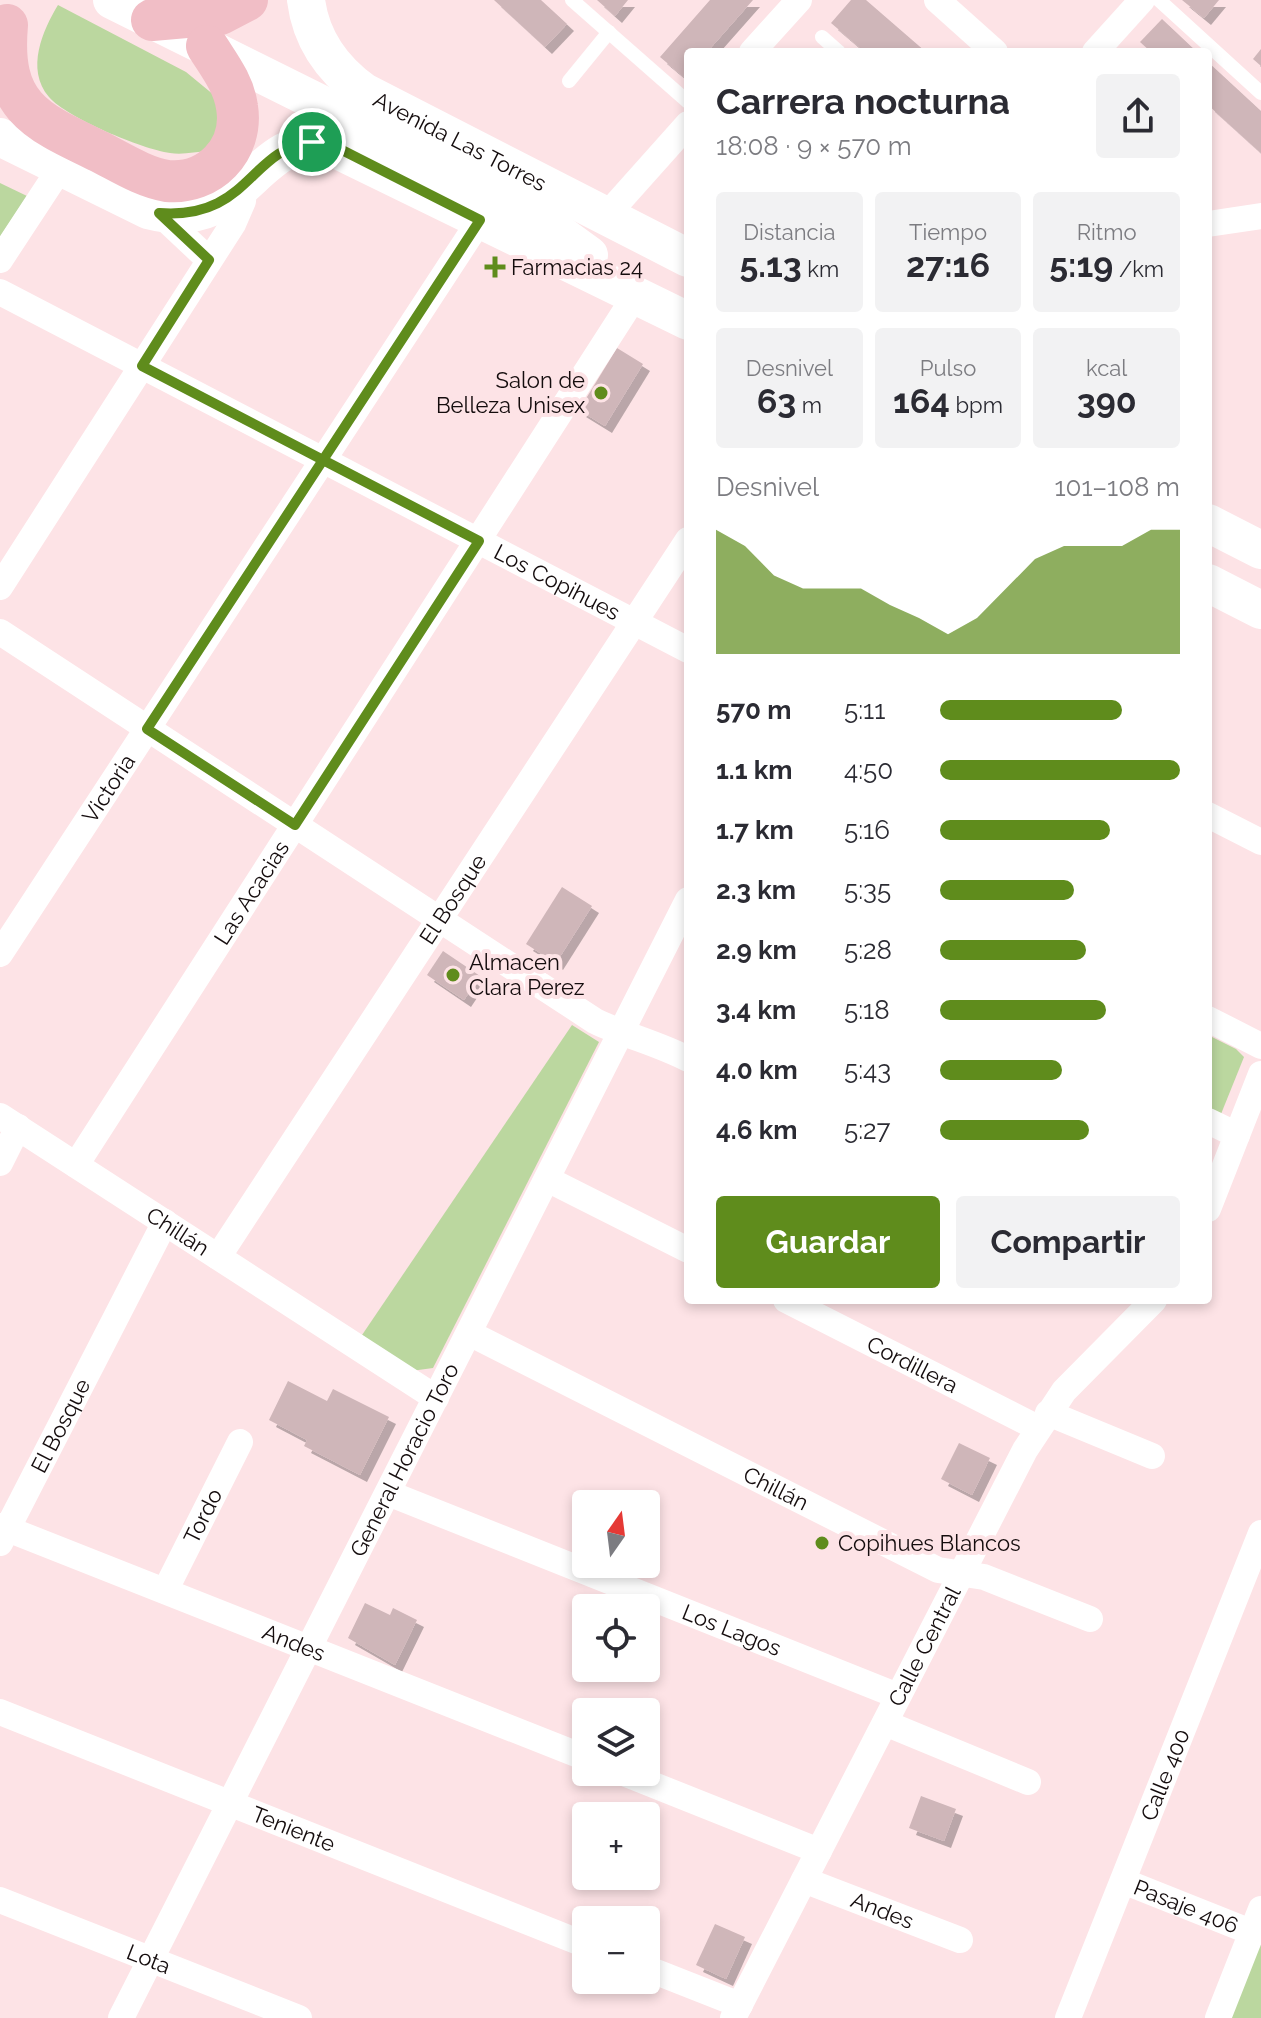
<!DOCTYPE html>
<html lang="es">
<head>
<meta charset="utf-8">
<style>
  body { margin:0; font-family:Raleway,sans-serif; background:#f2f2f3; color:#2b2b33; height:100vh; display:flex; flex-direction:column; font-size:30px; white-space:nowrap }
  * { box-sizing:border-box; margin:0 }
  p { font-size:26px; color:#7c7c81 }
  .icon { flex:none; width:44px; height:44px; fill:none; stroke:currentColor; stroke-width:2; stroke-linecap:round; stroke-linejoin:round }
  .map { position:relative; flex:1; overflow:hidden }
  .side { position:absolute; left:684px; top:48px; width:528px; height:1256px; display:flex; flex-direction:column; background:#fff; border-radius:8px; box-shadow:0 4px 12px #0003 }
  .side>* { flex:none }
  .needle { width:52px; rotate:14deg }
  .tools { position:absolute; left:572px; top:1490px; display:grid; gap:16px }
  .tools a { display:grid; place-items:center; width:88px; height:88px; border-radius:8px; background:#fff; box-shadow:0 4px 12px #0003; font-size:40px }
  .pin { position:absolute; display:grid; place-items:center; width:68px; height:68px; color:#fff; margin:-34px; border:4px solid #fff; border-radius:50%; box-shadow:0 2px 8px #0007 }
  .round { display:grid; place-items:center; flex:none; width:84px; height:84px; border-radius:8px; background:#f2f2f3 }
  .head { display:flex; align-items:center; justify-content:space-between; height:136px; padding:0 32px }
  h1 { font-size:36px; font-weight:700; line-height:60px }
  .metrics { display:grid; grid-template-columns:repeat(3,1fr); gap:12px; height:136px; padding:8px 32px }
  .metrics div { display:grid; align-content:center; border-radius:8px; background:#f2f2f3; text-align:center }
  .metrics b { font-size:34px; font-weight:700 }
  .metrics small { font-size:22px; font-weight:400 }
  .metrics p { font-size:22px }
  .chart { height:224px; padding:16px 32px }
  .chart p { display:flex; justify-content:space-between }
  .chart svg { width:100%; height:144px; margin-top:8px; fill:#5f8c1c; opacity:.7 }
  .button { display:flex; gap:16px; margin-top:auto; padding:16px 32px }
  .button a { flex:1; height:92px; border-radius:8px; background:#5f8c1c; color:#fff; font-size:32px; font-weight:700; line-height:92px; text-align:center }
  .button a+a { background:#f2f2f3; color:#2b2b33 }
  ul { padding:0 32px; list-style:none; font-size:26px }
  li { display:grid; grid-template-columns:128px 96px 1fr; align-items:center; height:60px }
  li i { height:20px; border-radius:10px; background:#5f8c1c }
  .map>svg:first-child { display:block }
</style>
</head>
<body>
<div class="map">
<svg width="1261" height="2018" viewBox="0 0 1261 2018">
  <defs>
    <filter id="shadow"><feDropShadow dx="7" dy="7" stdDeviation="0" flood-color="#0004"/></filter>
  </defs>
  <rect width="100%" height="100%" fill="#fde3e6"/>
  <!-- green -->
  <g fill="#bbd79f">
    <path d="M 58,5 L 186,72 L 220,100 L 224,125 L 207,151 C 196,152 182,155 170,153 C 142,149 67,118 49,97 C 25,69 43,30 58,5 Z"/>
    <path d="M 0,183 L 27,196 L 0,237 Z"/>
    <path d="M 572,1025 L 599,1042 L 433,1368 L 411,1371 L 362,1335 Z"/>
    <path d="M 1208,1035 L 1236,1049 L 1244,1057 L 1219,1119 L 1208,1113 Z"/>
    <path d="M 1261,1931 L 1261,2018 L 1226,2018 Z"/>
  </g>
  <!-- building -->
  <g fill="#cfb6b9" filter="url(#shadow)">
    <path d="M 494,0 L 541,0 L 567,24 L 545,47 Z"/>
    <path d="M 597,0 L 628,0 L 615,16 Z"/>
    <path d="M 710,0 L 753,0 L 707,52 L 688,52 L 685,78 L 660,57 Z"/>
    <path d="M 851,0 L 866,0 L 926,52 L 865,52 L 831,23 Z"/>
    <path d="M 1182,0 L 1219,0 L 1204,18 Z"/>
    <path d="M 1162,19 L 1197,52 L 1151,52 L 1140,42 Z"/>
    <path d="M 1261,49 L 1261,66 L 1253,59 Z"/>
    <path d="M 1208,62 L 1261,111 L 1261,153 L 1208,105 Z"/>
    <path d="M 617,348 L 643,364 L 605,426 L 579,410 Z"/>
    <path d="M 562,887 L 592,906 L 556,963 L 526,944 Z"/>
    <path d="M 443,951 L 480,976 L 464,1000 L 427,975 Z"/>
    <path d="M 288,1381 L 327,1401 L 333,1389 L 389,1417 L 360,1475 L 304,1446 L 307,1440 L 269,1420 Z"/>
    <path d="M 959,1443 L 990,1458 L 972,1495 L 941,1479 Z"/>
    <path d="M 365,1603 L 390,1615 L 393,1608 L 417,1620 L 395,1665 L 348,1638 Z"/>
    <path d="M 921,1796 L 956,1809 L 944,1841 L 909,1828 Z"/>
    <path d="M 715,1924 L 745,1937 L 726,1979 L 696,1965 Z"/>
  </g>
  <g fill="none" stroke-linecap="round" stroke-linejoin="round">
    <!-- lane -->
    <g stroke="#fff" stroke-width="14">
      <path d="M 572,0 L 688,102"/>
      <path d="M 1159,0 L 1261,93"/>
      <path d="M 822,37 L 839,52"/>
      <path d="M 569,81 L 609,32"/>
    </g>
    <!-- street -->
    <g stroke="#fff" stroke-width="26">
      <path d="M 937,0 L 995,52"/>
      <path d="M 752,52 L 799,0"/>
      <path d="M 1095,52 L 1142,0"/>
      <path d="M 159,213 L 209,260"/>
      <path d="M 605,217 L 688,124"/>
      <path d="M 1208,224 L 1261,216"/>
      <path d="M 0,260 L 61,167"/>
      <path id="s1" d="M 0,292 L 688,650"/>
      <path d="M 0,587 L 233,224 L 243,201 L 244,188"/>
      <path d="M 0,632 L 595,1021 C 626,1036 657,1043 688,1059"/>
      <path d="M 1208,815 L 1261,842"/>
      <path id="s2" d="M 0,954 L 480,220"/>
      <path d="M 1208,1019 L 1261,1046"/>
      <path id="s3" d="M 0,1116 L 436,1398"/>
      <path d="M 1208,1121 L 1237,1135"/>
      <path d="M 0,1163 L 18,1127"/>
      <path id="s4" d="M 76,1165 L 635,296"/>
      <path d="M 547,1179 L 688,1250"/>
      <path d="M 1208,1209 L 1261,1074"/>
      <path id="s5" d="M 218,1257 L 688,540"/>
      <path id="s6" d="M 786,1300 L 1038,1428"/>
      <path id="s7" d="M 469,1333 L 938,1570 L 984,1577 L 1090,1619"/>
      <path d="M 1048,1413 L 1152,1456"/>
      <path id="s8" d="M 388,1493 L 898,1696"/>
      <path id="s9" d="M 0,1526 L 586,1758"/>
      <path id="s10" d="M 0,1543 L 165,1222"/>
      <path id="s11" d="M 165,1591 L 240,1442"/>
      <path id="s12" d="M 0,1712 L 586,1945"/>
      <path d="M 885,1723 L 1028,1782"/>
      <path d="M 621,1772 L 819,1851"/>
      <path id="s13" d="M 804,1880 L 960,1940"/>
      <path id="s14" d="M 1123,1881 L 1251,1932"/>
      <path id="s15" d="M 0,1900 L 299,2018"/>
      <path d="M 646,1968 L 740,2005"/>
      <path id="s16" d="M 121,2018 L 688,900"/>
      <path id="s17" d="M 733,2018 L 1025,1450 L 1064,1391 L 1154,1300"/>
      <path id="s18" d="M 1068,2018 L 1261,1533"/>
      <path d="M 1218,2018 L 1261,1909"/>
    </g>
    <!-- secondary -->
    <g stroke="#fff" stroke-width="38">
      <path d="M 112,0 L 512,199 L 589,255"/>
      <path id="s19" d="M 306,0 C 311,40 332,69 364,92 L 688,258"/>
      <path d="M 0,137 L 148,210 C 246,235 251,136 325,144 L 688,321"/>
      <path d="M 1208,523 L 1261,550"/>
      <path d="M 1208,583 L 1261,610"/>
    </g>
    <!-- primary -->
    <g stroke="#f1bec6" stroke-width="42">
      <path d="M 152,20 L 220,14 L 247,0"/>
      <path d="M 7,25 C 0,105 33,120 98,151 C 120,162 143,177 167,181 C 209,185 244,150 237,107 C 234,84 219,65 207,46"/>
    </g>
  </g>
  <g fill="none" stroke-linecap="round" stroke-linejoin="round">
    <!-- route casing -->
    <g stroke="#fff" stroke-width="16">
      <path id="route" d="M 312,142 C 249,149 249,220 159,213 L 209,260 L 142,366 L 323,460 L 147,729 L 295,825 L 479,541 L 323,460 L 480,220 L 338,148 L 312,142"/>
    </g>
    <!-- route -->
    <use href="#route" stroke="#5f8c1c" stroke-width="10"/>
  </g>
  <!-- markers -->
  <g fill="#5f8c1c" stroke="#fde3e6" stroke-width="3">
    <path d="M491 255h8v8h8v8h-8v8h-8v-8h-8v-8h8z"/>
    <circle cx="601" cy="393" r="8"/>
    <circle cx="453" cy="975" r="8"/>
    <circle cx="822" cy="1543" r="8"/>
  </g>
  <g text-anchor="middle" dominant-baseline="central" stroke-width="8" stroke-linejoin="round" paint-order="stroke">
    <!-- street labels -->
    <g font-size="22" fill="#140c0d" stroke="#fde3e6">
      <text stroke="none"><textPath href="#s19" startOffset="220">Avenida Las Torres</textPath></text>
      <text stroke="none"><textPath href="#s1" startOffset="628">Los Copihues</textPath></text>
      <text stroke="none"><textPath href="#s2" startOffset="198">Victoria</textPath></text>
      <text stroke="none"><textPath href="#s4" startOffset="324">Las Acacias</textPath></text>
      <text stroke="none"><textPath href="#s5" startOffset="428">El Bosque</textPath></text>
      <text stroke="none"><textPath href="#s3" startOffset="212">Chillán</textPath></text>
      <text stroke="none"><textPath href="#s6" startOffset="142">Cordillera</textPath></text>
      <text stroke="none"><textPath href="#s10" startOffset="132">El Bosque</textPath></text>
      <text stroke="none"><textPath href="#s16" startOffset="626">General Horacio Toro</textPath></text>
      <text stroke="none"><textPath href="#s7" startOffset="344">Chillán</textPath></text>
      <text stroke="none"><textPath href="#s11" startOffset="84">Tordo</textPath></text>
      <text stroke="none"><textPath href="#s8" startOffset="370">Los Lagos</textPath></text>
      <text stroke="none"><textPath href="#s9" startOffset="316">Andes</textPath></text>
      <text stroke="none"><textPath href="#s17" startOffset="418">Calle Central</textPath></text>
      <text stroke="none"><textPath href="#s18" startOffset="262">Calle 400</textPath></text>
      <text stroke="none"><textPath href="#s12" startOffset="316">Teniente</textPath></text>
      <text stroke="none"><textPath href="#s14" startOffset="68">Pasaje 406</textPath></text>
      <text stroke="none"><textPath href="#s13" startOffset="84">Andes</textPath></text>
      <text stroke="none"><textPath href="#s15" startOffset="160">Lota</textPath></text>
    </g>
    <!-- poi labels -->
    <g font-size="22" fill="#140c0d" stroke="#fde3e6" text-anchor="start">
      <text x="511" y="267">Farmacias 24</text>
      <text x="585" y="380" text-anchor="end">Salon de<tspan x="585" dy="25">Belleza Unisex</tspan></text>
      <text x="469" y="962">Almacen<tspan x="469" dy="25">Clara Perez</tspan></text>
      <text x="838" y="1543">Copihues Blancos</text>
    </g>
  </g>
</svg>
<div class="tools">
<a><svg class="needle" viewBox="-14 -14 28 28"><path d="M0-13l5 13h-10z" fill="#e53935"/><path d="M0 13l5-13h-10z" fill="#7c7c81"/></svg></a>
<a><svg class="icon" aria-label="locate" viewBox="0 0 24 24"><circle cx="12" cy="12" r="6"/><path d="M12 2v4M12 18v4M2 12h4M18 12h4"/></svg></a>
<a><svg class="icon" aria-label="layers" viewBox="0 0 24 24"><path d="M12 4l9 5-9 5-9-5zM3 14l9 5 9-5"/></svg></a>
<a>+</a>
<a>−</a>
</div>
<div class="pin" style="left:312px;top:142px;background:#1e9e55"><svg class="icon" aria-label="arrive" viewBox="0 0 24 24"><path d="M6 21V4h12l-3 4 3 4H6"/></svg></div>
<section class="side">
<div class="head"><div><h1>Carrera nocturna</h1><p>18:08 · 9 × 570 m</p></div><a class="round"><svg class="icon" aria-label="share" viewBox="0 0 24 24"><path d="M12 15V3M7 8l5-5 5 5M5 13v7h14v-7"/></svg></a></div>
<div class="metrics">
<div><p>Distancia</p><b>5.13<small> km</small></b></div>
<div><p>Tiempo</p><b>27:16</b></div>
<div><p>Ritmo</p><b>5:19<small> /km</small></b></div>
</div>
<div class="metrics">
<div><p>Desnivel</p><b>63<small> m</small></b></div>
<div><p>Pulso</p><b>164<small> bpm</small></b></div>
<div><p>kcal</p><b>390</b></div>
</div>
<div class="chart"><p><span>Desnivel</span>101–108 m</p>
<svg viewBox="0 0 160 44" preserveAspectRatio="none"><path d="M0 44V6L10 11L20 20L30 24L40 24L50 24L60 29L70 33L80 38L90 33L100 24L110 15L120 11L130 11L140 11L150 6L160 6V44z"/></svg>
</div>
<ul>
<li><b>570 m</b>5:11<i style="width:76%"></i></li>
<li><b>1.1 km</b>4:50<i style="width:100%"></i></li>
<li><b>1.7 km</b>5:16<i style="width:71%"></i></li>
<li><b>2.3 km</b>5:35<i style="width:56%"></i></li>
<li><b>2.9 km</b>5:28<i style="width:61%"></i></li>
<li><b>3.4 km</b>5:18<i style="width:69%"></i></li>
<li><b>4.0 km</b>5:43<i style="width:51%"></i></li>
<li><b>4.6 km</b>5:27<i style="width:62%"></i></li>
</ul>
<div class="button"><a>Guardar</a><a>Compartir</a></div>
</section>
</div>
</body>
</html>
